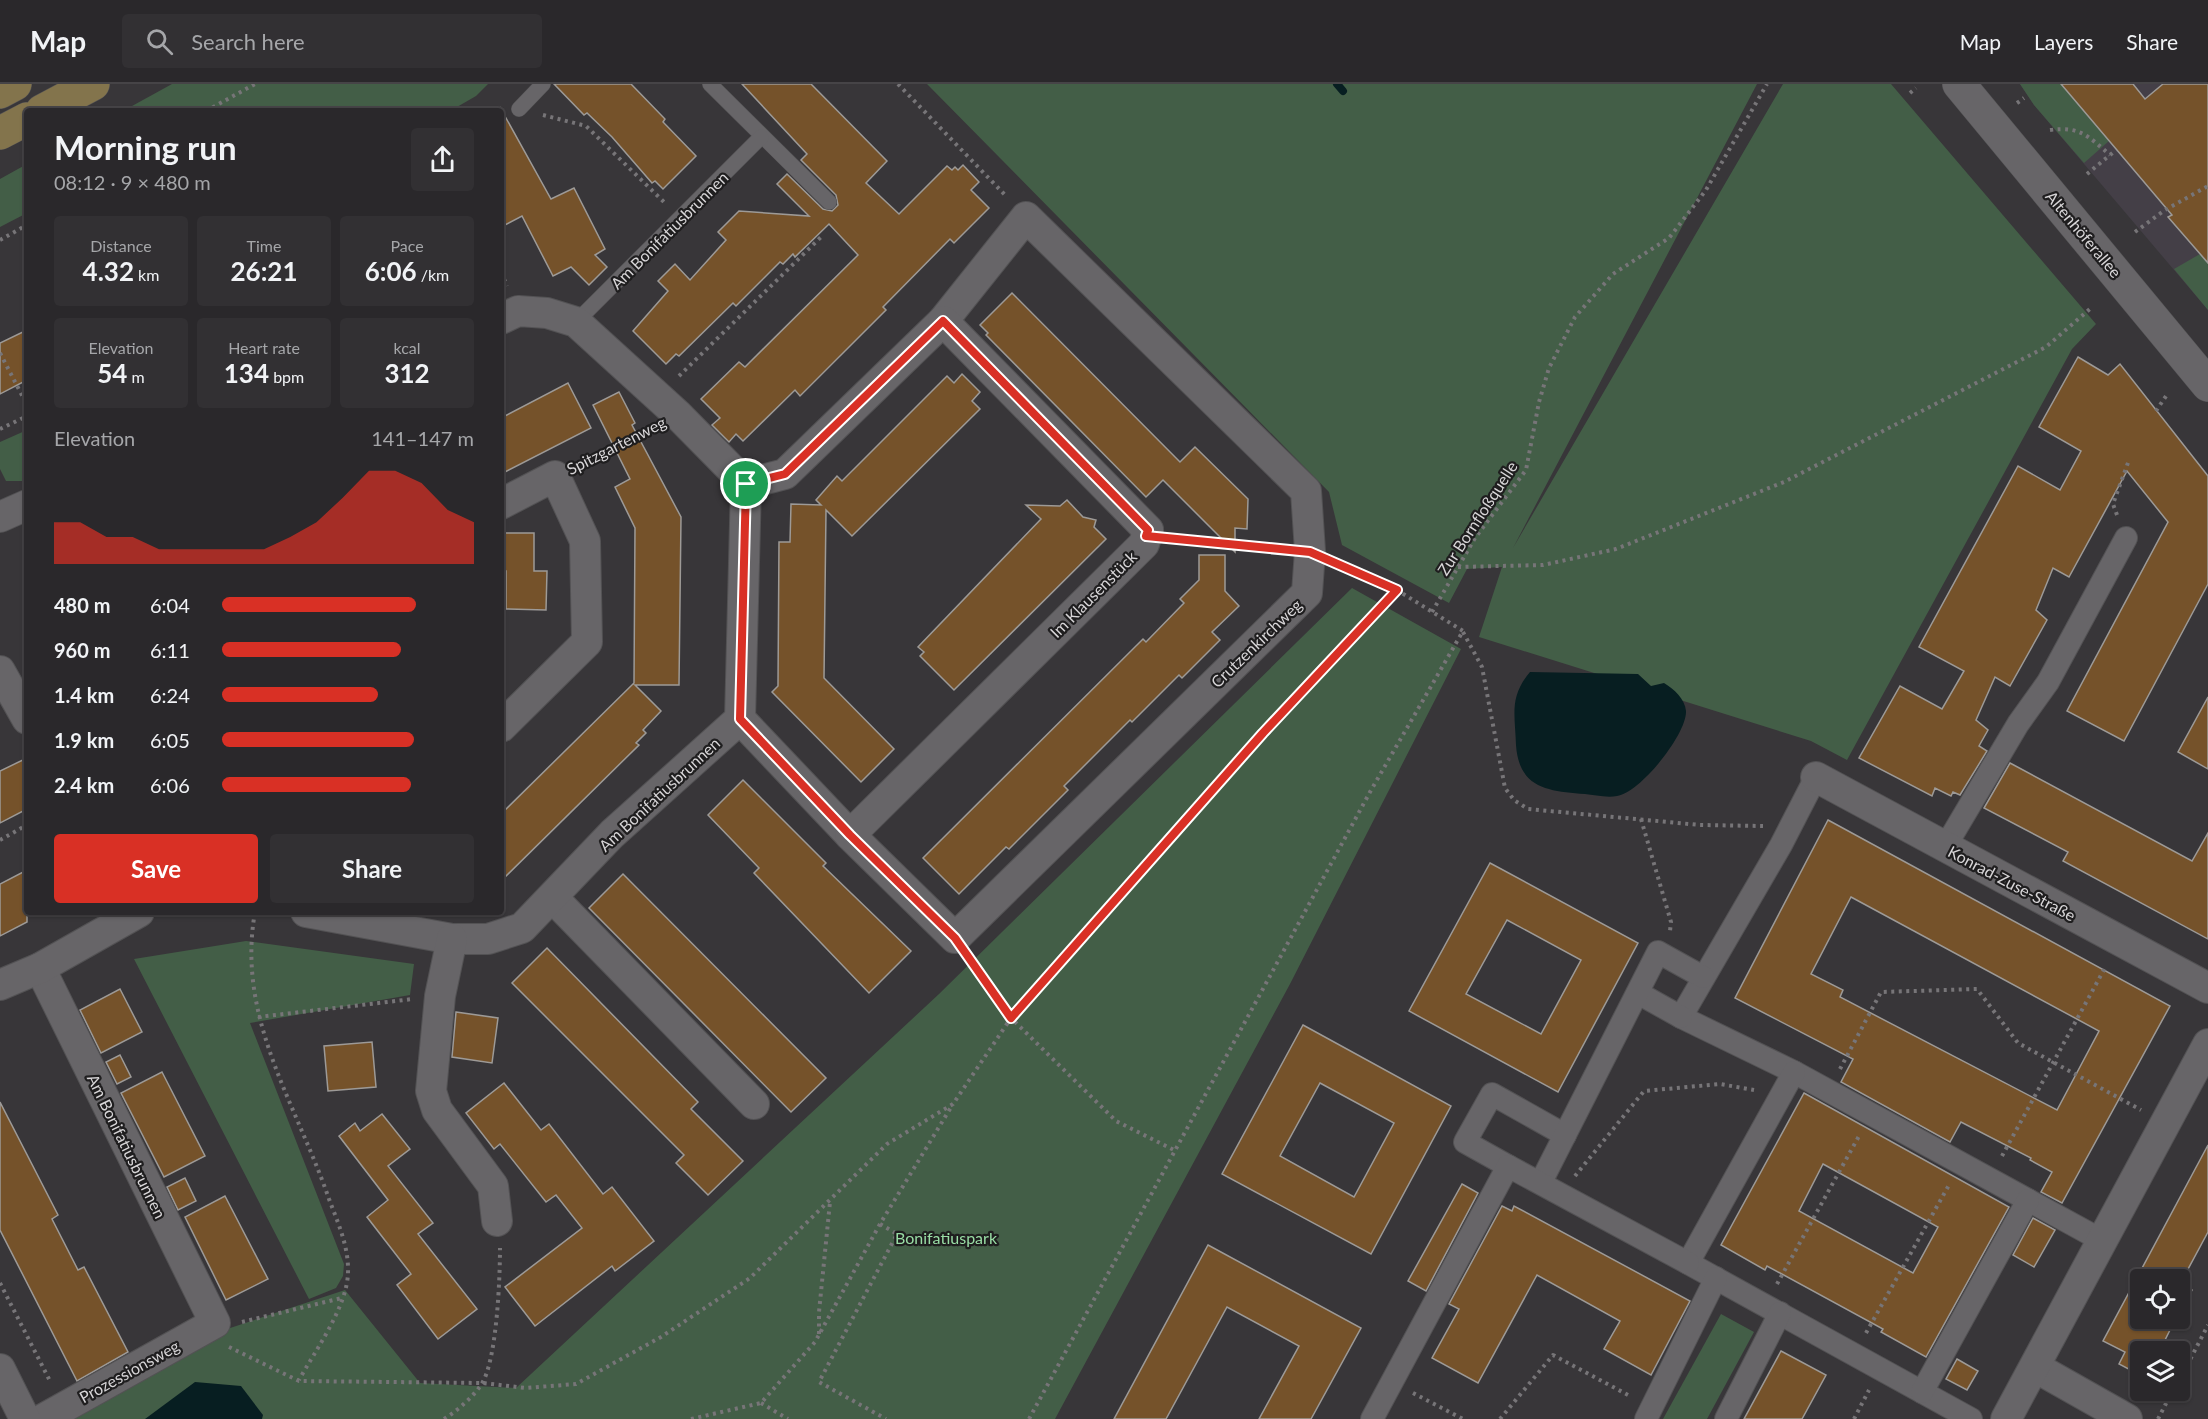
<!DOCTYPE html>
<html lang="en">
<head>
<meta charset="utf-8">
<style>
  body { margin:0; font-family:Lato,sans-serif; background:#323033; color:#f1f3f6; height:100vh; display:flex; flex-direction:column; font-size:22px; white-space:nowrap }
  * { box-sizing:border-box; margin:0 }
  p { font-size:20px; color:#a5a6a9 }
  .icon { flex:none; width:33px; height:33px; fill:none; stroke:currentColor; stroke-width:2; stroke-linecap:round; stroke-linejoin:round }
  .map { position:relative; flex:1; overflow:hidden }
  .sheet { position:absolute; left:24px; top:24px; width:480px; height:807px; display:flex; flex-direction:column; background:#2a282b; border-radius:6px; box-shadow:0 2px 4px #0004,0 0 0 2px #464447 }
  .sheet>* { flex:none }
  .tools { position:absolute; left:2130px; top:1185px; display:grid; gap:12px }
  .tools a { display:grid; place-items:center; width:60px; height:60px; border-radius:6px; background:#2a282b; box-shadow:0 2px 4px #0004,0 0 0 2px #464447; font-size:30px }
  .pin { position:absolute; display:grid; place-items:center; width:51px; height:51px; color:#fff; margin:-26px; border:3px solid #fff; border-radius:50%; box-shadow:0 2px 6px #0007 }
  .round { display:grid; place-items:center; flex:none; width:63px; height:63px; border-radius:6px; background:#323033 }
  .head { display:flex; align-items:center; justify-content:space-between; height:102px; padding:0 30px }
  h1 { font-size:33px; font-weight:700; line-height:45px }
  .metrics { display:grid; grid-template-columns:repeat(3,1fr); gap:9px; height:102px; padding:6px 30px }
  .metrics div { display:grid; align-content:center; border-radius:6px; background:#323033; text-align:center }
  .metrics b { font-size:26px; font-weight:700 }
  .metrics small { font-size:16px; font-weight:400 }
  .metrics p { font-size:16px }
  .chart { height:168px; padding:12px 30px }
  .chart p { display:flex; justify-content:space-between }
  .chart svg { width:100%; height:108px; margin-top:6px; fill:#d93025; opacity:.7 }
  .button { display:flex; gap:12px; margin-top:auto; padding:12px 30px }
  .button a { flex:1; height:69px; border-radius:6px; background:#d93025; color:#fff; font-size:24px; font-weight:700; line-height:69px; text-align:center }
  .button a+a { background:#323033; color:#f1f3f6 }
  ul { padding:0 30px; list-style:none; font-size:20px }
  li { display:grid; grid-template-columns:96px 72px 1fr; align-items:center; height:45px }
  li i { height:15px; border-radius:8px; background:#d93025 }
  header { display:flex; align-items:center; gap:36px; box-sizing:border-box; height:84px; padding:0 30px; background:#2a282b; border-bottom:2px solid #464447 }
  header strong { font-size:28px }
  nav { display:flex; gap:33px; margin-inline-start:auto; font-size:21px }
  .search { width:420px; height:54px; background:#323033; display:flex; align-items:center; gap:15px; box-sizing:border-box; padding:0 21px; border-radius:6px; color:#a5a6a9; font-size:22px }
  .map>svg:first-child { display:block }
</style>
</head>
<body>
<header>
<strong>Map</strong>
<div class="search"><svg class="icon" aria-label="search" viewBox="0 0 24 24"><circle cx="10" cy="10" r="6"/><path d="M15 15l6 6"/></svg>Search here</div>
<nav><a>Map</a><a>Layers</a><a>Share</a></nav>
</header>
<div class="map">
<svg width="2208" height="1335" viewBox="0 0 2208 1335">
  <rect width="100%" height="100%" fill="#383639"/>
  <!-- built -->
  <path fill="#443f47" d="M 2020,0 L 2208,0 L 2208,226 L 2034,21 Z"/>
  <!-- green -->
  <g fill="#435e47">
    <path d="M 172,0 L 488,0 L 476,12 L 450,27 L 123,27 Z"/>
    <path d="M 927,0 L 1757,0 L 1513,464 L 1783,0 L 1891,0 L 2096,240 L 2072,265 L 1847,676 L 1811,657 L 1479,553 L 1502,483 L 1467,485 L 1449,519 L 1342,461 L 1329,408 Z"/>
    <path d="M 2020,0 L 2061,0 L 2109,57 L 2084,79 L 2034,21 Z"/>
    <path d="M 27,80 L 27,129 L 0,143 L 0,95 Z"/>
    <path d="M 2200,170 L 2208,179 L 2208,226 L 2174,185 Z"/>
    <path d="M 27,346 L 27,397 L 6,397 L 0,385 L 0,358 Z"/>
    <path d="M 1352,504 L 1461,565 L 1290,900 L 1055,1335 L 61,1335 L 221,1247 L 345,1206 L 420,1299 L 516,1304 L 939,910 Z"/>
    <path d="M 246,857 L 414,880 L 410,911 L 250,939 L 344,1180 L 343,1192 L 336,1204 L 309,1215 L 134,875 Z"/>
    <path d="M 1721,1230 L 1754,1248 L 1707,1335 L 1663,1335 Z"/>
  </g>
  <!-- water -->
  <g fill="#071e21">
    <path d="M 1530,588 L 1638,590 L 1651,602 L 1664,599 C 1674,605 1685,615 1686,627 C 1687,650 1640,709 1617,712 C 1607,714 1594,711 1585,710 C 1549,707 1519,705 1516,661 C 1515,630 1509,613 1530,588 Z"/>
    <path d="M 195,1298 L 241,1302 L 263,1331 L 262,1335 L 145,1335 Z"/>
  </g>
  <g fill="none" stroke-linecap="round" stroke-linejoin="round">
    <!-- stream -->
    <path stroke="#071e21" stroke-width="8" d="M 1337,0 L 1343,7"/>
  </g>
  <!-- building -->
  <g fill="#75522a" stroke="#9d9a97" stroke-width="1.5" fill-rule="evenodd">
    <path d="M 554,0 L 631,0 L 665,35 L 663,38 L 696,72 L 663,105 L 655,97 L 652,99 L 612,53 L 587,29 L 584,31 Z"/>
    <path d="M 742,0 L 811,0 L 887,77 L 866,99 L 899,130 L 947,82 L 952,86 L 955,83 L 958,86 L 963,81 L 979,98 L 971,106 L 989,124 L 954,159 L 950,155 L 883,223 L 886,226 L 800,312 L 795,306 L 743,357 L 736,350 L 729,358 L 712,341 L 720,334 L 701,315 L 739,278 L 745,283 L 858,171 L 829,140 L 795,173 L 793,170 L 783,180 L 780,178 L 736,222 L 733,219 L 679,272 L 676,270 L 666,280 L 633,247 L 668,207 L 658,197 L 675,180 L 690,196 L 726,156 L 718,148 L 739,127 L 809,132 L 777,100 L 787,90 L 823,125 L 832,127 L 838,121 L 836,111 L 801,76 L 807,70 Z"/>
    <path d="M 2061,0 L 2133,0 L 2145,15 L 2163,0 L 2208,0 L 2208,179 L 2168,133 L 2172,131 Z"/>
    <path d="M 501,25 L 551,115 L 574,104 L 605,165 L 595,171 L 607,183 L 589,201 L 571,183 L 553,192 L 522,132 L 501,143 Z"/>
    <path d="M 1012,209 L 1180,378 L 1195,363 L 1248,415 L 1247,445 L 1235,444 L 1235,468 L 1163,396 L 1146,413 L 986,251 L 988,249 L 980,241 Z"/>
    <path d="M 27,246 L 27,296 L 0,310 L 0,259 Z"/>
    <path d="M 2078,273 L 2108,291 L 2120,280 L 2208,392 L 2208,500 L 2124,657 L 2067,627 L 2168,438 L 2127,387 L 2069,493 L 2053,484 L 2036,526 L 2047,536 L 2010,602 L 1995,593 L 1976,636 L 1988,646 L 1979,662 L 1987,667 L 1960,711 L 1953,708 L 1951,712 L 1935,704 L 1932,712 L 1859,674 L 1900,602 L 1942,625 L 1964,587 L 1919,563 L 2018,382 L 2060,406 L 2081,367 L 2039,343 Z"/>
    <path d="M 962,290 L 980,308 L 972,317 L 980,325 L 852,452 L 826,426 L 824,594 L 894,665 L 861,698 L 772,608 L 778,602 L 779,458 L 790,458 L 791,420 L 821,421 L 816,416 L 837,392 L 842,397 L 947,292 L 954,299 Z"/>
    <path d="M 568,299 L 591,344 L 501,390 L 501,334 Z"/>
    <path d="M 619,308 L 635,339 L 632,341 L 681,433 L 679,601 L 635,601 L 661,627 L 643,646 L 646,649 L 636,659 L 639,661 L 501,797 L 501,730 L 634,599 L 635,444 L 615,403 L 630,395 L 593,321 Z"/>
    <path d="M 1067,416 L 1083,433 L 1096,436 L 1094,443 L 1106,455 L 954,606 L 920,572 L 924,568 L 918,563 L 1041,435 L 1026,421 L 1060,422 Z"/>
    <path d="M 501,449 L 534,449 L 534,487 L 547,487 L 546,526 L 506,525 L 506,487 L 501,487 Z"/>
    <path d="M 1199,471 L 1225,471 L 1225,507 L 1239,522 L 1212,548 L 1220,556 L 1182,594 L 1179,591 L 1132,638 L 1130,636 L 1064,702 L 1068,706 L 1009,765 L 1006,763 L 959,810 L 923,774 L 1143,555 L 1146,558 L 1184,519 L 1180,515 L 1199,496 Z"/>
    <path d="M 2208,613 L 2208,685 L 2178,668 Z"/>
    <path d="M 27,674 L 27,725 L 0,739 L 0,687 Z"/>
    <path d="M 2010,679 L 2192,777 L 2208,749 L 2208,855 L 2063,777 L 2068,768 L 1984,724 Z"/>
    <path d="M 743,696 L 826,779 L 823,782 L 911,867 L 869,909 L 754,789 L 759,784 L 708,731 Z"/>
    <path d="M 1828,736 L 2170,922 L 2062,1119 L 2041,1108 L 2052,1088 L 2030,1076 L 2031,1074 L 1961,1038 L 1950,1058 L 1841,998 L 1853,975 L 1735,914 ZM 1851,813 L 2099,947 L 2057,1026 L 1840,913 L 1843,906 L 1811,890 Z"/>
    <path d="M 1490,779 L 1638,859 L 1558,1008 L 1409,927 ZM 1507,836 L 1581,876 L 1541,950 L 1466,910 Z"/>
    <path d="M 27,786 L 27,838 L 0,852 L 0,800 Z"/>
    <path d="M 623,790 L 826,994 L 791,1028 L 589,824 Z"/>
    <path d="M 547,864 L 698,1018 L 691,1025 L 743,1077 L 708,1111 L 676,1079 L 684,1071 L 512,899 Z"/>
    <path d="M 120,905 L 142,948 L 101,969 L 80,926 Z"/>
    <path d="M 456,928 L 498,934 L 492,979 L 452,973 Z"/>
    <path d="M 1303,941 L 1451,1022 L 1371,1170 L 1222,1090 ZM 1320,999 L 1394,1039 L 1354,1113 L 1280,1072 Z"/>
    <path d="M 372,958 L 376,1003 L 328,1007 L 324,962 Z"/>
    <path d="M 120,971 L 131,993 L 117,1000 L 106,978 Z"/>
    <path d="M 162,988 L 205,1072 L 164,1093 L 121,1009 Z"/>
    <path d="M 504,999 L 541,1046 L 549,1040 L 603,1110 L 612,1103 L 654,1157 L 615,1187 L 612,1182 L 535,1242 L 505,1203 L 582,1144 L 556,1111 L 546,1118 L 500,1060 L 494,1065 L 466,1029 Z"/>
    <path d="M 1804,1009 L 2009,1123 L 1926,1273 L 1881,1248 L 1883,1245 L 1767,1182 L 1765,1186 L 1721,1161 ZM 1823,1080 L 1938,1143 L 1913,1189 L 1799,1127 Z"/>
    <path d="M 0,1018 L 58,1131 L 52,1135 L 78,1186 L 84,1183 L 128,1268 L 77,1297 L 0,1146 Z"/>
    <path d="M 382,1030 L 410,1065 L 388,1082 L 433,1139 L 418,1150 L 477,1225 L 438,1255 L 397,1201 L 411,1190 L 367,1133 L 388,1116 L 339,1052 L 355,1039 L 360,1047 Z"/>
    <path d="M 2208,1061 L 2208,1148 L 2180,1200 L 2192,1206 L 2180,1229 L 2180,1196 L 2140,1196 L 2140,1234 L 2176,1234 L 2159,1268 L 2140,1268 L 2140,1291 L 2119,1280 L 2125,1268 L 2103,1257 Z"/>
    <path d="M 185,1094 L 196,1117 L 178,1126 L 167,1103 Z"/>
    <path d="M 1462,1100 L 1478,1109 L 1426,1207 L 1408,1197 Z"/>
    <path d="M 225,1112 L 268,1195 L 226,1216 L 185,1133 Z"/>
    <path d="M 1502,1122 L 1512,1127 L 1514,1122 L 1690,1217 L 1651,1291 L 1604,1265 L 1620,1237 L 1537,1191 L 1478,1299 L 1432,1274 L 1459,1225 L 1449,1220 Z"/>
    <path d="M 2033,1134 L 2055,1146 L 2034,1183 L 2013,1171 Z"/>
    <path d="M 1208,1161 L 1361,1244 L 1311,1335 L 1259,1335 L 1299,1262 L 1227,1223 L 1166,1335 L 1114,1335 Z"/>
    <path d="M 1781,1267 L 1826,1291 L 1802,1335 L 1744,1335 Z"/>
    <path d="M 1957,1275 L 1978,1287 L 1967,1306 L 1946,1295 Z"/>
  </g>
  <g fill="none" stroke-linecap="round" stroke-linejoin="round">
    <!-- service casing -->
    <g stroke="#535254" stroke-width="16">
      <g id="service">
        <path d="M 710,0 L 829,118"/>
        <path d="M 519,25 L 543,0"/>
        <path d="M 576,238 L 761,53"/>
      </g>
    </g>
    <!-- pedestrian casing -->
    <g stroke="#535254" stroke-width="24">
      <g id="pedestrian">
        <path d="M 1816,693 L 1781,761 L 1681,933 L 1794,988 L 2103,1157"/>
        <path d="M 1945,763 L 2018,640 L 2048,598 L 2126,454"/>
        <path d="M 1638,909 L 1681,933"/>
        <path d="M 1794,988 L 1688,1179 L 1971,1335"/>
        <path d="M 1508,1082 L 1465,1058 L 1492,1010 L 1565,1051"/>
        <path d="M 1541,1098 L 1658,868 L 1703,893"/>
        <path d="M 1922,1308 L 2028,1116"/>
        <path d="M 1372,1335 L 1508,1082 L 1688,1179"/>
        <path d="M 1646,1335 L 1716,1194"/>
        <path d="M 1726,1335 L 1780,1229"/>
      </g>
    </g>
    <!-- minor casing -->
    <g stroke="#535254" stroke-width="32">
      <g id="minor">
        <path d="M 501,420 L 555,392 L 585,457 L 587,558 L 501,643"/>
        <path d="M 0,433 L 27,421"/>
        <path d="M 0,587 L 27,635"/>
        <path d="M 740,635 L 850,751 L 955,854 L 1307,509 L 1310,467 L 1306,407 L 1026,133 L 943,237 L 785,390 L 746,400"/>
        <path d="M 1816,693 L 2208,904"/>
        <path d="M 850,751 L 1144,460 L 1148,446 L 943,237"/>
        <path d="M 553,814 L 754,1020"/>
        <path d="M 306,828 L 452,855 L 488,855 L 522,844 L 612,750 L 740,635 L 746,400 L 677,330 L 576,238 L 547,229 L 518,227 L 501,235"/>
        <path d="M 452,855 L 440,912 L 431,1007 L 437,1026 L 493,1102 L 497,1137"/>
        <path d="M 40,884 L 215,1239 L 43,1335"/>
        <path d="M 0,901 L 40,884 L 139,828"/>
        <path d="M 2035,1283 L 2127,1335"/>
        <path d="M 0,1285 L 25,1335"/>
        <path d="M 2006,1335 L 2208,960"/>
      </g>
    </g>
    <!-- tertiary casing -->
    <g stroke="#535254" stroke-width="34">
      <path id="tertiary" d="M 1959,0 L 2208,301"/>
    </g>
    <!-- primary casing -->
    <g stroke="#535254" stroke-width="34">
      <g id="primary">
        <path d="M 0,8 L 15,0"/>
        <path d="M 42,27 L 93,0"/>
        <path d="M 0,49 L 27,35"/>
      </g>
    </g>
    <!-- path -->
    <g stroke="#777578" stroke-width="4" stroke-dasharray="3 4.5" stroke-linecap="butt">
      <path d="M 898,0 L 1006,112"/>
      <path d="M 1910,9 L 1916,4"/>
      <path d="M 2017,19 L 2024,14"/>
      <path d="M 206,27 L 255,0"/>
      <path d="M 543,31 L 586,42 L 665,119"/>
      <path d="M 2050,46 C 2080,42 2088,52 2110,71"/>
      <path d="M 2087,90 L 2116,66"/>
      <path d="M 2135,148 L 2165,126 L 2208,102"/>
      <path d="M 0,156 L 27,141"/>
      <path d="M 501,188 L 507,202"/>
      <path d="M 0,269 L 27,321"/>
      <path d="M 679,292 L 822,152"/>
      <path d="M 2156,327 L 2166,312"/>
      <path d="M 0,345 L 27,332"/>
      <path d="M 580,380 L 650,344"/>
      <path d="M 2117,431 L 2113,420 L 2129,376"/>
      <path d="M 1175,454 L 1281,465"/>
      <path d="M 1337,479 L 1397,506"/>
      <path d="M 1458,483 L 1543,481 L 1616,465 L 1784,398 L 2046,263 L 2091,224"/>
      <path d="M 1432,528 L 1475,454 L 1526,386 L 1539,318 L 1549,284 L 1575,233 L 1613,190 L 1669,154 L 1706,106 L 1767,0"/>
      <path d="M 1463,548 L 1482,583 L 1505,704 L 1514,716 L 1528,725 L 1700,741 L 1763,742"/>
      <path d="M 1641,735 L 1671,838 L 1670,847"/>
      <path d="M 0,756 L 27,741"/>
      <path d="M 255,828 C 236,934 296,1019 329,1115 C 338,1139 349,1163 348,1189 C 347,1223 315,1267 299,1296"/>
      <path d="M 971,877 L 1011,934 L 1116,1037 L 1174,1066"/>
      <path d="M 258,933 L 413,915"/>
      <path d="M 1840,985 L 1881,908 L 1977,905 L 2018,959 L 2141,1026"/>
      <path d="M 2002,1072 L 2106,882"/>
      <path d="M 1575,1092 L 1644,1007 L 1720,1000 L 1754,1006"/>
      <path d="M 880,1140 L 897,1150 L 819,1298 L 886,1335"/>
      <path d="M 0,1199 L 51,1299"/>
      <path d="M 1777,1200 L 1859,1052"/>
      <path d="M 242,1238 L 342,1214"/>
      <path d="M 1866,1249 L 1949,1101"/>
      <path d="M 819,1250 L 819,1228 L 830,1118"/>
      <path d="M 229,1263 L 299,1297 L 483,1299 L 526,1304 L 576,1300 L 661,1253 L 750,1194 L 887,1060 L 953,1020 L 1011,934 L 1263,649 L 1397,506 L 1463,547 L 1370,708 L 1029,1335"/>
      <path d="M 2180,1295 L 2208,1241"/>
      <path d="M 1413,1309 L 1463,1335"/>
      <path d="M 761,1319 L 788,1335"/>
      <path d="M 444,1335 C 458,1326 472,1314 481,1301 C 497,1278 500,1193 500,1164"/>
      <path d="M 691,1335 L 761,1319 L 815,1258 L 880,1140 L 953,1020"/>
      <path d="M 1500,1335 L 1553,1271 L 1630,1312"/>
      <path d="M 1854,1335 L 1869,1306"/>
      <path d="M 2158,1335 L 2173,1306"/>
    </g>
    <!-- service -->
    <use href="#service" stroke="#676568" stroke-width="15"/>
    <!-- pedestrian -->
    <use href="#pedestrian" stroke="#676568" stroke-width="22"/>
    <!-- minor -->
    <use href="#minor" stroke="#676568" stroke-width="30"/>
    <!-- tertiary -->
    <use href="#tertiary" stroke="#676568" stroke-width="33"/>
    <!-- primary -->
    <use href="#primary" stroke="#83744c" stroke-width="33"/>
  </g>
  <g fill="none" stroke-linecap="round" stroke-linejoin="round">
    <!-- route casing -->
    <g stroke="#fff" stroke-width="12">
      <path id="route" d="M 943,237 L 1148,446 L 1146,452 L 1310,468 L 1397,506 L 1263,649 L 1011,934 L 955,854 L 850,751 L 740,635 L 746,400 L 785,390 Z"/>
    </g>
    <!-- route -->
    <use href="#route" stroke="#d93025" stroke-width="8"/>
  </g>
  <g text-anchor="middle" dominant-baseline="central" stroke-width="4.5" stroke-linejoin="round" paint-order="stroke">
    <!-- street labels -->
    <g font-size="16" fill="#d8d6d8" stroke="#1f1e1f">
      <text transform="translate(669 146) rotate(-45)">Am Bonifatiusbrunnen</text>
      <text transform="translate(2084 150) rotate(50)">Altenhöferallee</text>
      <text transform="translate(616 361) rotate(-27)">Spitzgartenweg</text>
      <text transform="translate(1477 434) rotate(-57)">Zur Bornfloßquelle</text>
      <text transform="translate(1093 510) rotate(-45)">Im Klausenstück</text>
      <text transform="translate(1256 559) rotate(-44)">Crutzenkirchweg</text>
      <text transform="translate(659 710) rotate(-43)">Am Bonifatiusbrunnen</text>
      <text transform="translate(2012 799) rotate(28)">Konrad-Zuse-Straße</text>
      <text transform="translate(127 1062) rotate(64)">Am Bonifatiusbrunnen</text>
      <text transform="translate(129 1287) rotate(-29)">Prozessionsweg</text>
    </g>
    <!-- park labels -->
    <g font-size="16" fill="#99dda5" stroke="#1f1e1f">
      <text x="946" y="1153">Bonifatiuspark</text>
    </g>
  </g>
</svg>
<div class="tools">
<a><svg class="icon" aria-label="locate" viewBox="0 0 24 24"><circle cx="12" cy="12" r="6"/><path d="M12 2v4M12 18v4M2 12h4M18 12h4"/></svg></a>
<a><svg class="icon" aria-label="layers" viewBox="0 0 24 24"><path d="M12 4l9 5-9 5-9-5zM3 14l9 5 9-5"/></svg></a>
</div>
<div class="pin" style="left:746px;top:400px;background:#1e9e55"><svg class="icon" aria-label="arrive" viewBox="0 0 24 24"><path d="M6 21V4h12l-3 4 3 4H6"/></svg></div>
<section class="sheet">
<div class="head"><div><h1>Morning run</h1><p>08:12 · 9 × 480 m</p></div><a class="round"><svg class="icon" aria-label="share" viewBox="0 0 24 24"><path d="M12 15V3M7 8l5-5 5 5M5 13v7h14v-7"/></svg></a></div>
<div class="metrics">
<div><p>Distance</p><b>4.32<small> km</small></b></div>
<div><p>Time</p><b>26:21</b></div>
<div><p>Pace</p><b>6:06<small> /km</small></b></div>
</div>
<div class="metrics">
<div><p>Elevation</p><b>54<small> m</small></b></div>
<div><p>Heart rate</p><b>134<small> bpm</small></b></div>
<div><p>kcal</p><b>312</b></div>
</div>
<div class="chart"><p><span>Elevation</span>141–147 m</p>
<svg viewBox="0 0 160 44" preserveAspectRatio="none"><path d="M0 44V27L10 27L20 33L30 33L40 38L50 38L60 38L70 38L80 38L90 33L100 27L110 17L120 6L130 6L140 11L150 22L160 27V44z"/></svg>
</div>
<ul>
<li><b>480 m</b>6:04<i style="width:77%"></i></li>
<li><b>960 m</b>6:11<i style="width:71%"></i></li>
<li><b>1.4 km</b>6:24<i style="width:62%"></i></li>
<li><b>1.9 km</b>6:05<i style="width:76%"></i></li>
<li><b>2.4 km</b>6:06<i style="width:75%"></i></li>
</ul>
<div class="button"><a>Save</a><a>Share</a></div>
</section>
</div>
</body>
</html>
